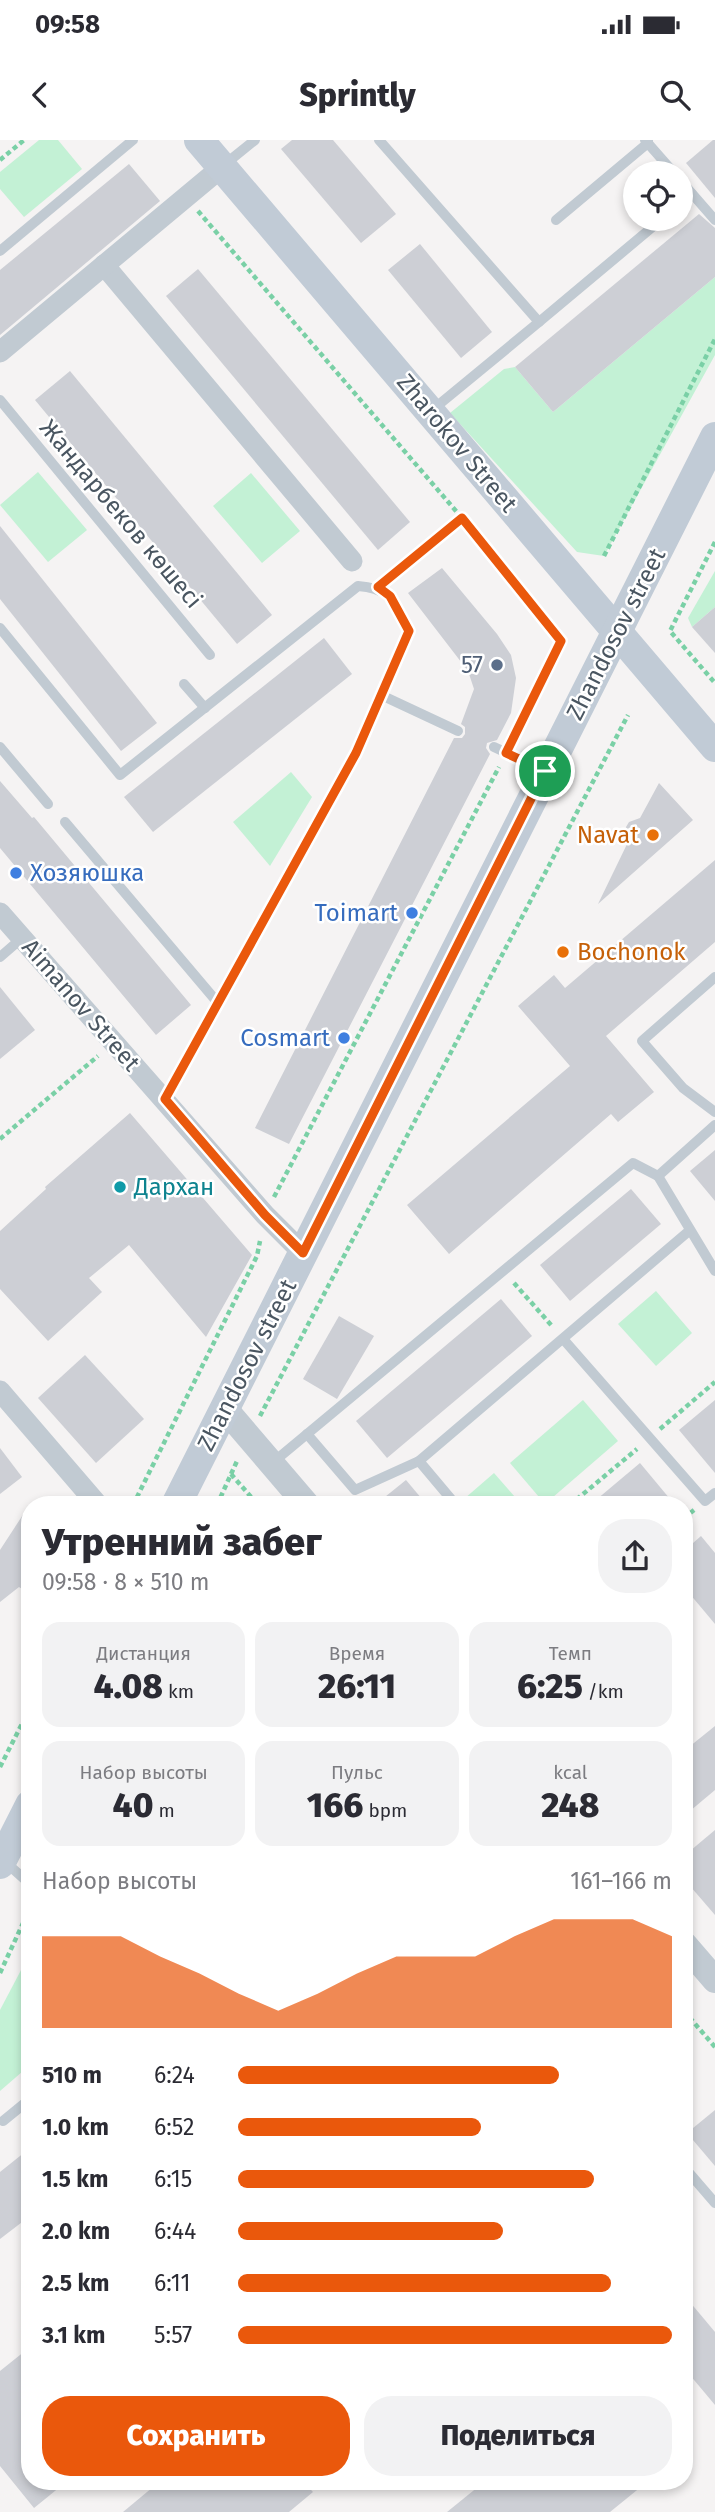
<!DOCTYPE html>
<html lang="ru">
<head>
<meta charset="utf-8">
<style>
  body { margin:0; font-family:"Fira Sans",sans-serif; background:#f2f2f3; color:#2b2b33; height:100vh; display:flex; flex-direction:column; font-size:26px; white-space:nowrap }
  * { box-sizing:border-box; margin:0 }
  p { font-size:23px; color:#7c7c81 }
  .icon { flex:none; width:38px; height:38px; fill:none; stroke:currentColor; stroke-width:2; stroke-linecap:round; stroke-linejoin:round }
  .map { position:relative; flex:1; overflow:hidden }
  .side { position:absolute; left:21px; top:1356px; width:672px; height:994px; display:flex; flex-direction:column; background:#fff; border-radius:28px; box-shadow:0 4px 10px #0003 }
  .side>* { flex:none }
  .tools { position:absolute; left:623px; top:21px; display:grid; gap:14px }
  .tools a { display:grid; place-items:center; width:70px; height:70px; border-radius:50%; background:#fff; box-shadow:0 4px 10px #0003; font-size:35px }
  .pin { position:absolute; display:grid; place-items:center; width:60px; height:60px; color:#fff; margin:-30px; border:4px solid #fff; border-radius:50%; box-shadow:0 2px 7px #0007 }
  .round { display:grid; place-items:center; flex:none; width:74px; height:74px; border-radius:28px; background:#f2f2f3 }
  .overview { display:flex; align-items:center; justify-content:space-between; height:119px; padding:0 21px }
  h1 { font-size:38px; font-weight:800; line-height:52px }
  .metrics { display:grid; grid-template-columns:repeat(3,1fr); gap:10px; height:119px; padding:7px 21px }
  .metrics div { display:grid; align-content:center; border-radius:18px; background:#f2f2f3; text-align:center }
  .metrics b { font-size:35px; font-weight:800 }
  .metrics small { font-size:19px; font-weight:400 }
  .metrics p { font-size:19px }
  .chart { height:196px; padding:14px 21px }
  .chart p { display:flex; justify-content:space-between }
  .chart svg { width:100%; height:126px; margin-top:7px; fill:#ea580c; opacity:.7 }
  .cta { display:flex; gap:14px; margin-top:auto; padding:14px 21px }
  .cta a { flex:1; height:80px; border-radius:28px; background:#ea580c; color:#fff; font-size:28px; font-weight:800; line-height:80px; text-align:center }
  .cta a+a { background:#f2f2f3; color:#2b2b33 }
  ul { padding:0 21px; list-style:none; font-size:23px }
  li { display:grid; grid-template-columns:112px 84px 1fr; align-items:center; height:52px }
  li i { height:18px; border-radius:9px; background:#ea580c }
  .status { display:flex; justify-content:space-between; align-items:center; height:49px; padding:0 35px; background:#fff; direction:ltr }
  .status svg { height:19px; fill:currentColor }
  header { display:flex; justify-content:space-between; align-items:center; height:91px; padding:0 21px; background:#fff; font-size:32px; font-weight:800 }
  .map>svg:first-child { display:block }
</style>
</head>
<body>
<div class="status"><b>09:58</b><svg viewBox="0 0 49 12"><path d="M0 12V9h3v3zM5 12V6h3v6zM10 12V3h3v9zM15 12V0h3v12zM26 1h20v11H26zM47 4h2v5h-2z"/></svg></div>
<header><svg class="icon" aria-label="back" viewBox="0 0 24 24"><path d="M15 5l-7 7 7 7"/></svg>Sprintly<svg class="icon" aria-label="search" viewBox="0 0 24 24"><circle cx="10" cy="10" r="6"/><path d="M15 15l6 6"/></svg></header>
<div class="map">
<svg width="715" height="2372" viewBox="0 0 715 2372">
  <rect width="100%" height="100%" fill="#f5f3f3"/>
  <!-- green -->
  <g fill="#c3f1d5">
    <path d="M 39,0 L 58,0 L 82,29 L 24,77 L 0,49 L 0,32 Z"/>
    <path d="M 715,137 L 715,215 L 604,416 L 577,412 L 450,273 L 504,229 L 515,227 L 553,272 Z"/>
    <path d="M 38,332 L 87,390 L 48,422 L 0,365 Z"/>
    <path d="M 251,333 L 300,391 L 262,423 L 213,366 Z"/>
    <path d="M 715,431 L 715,467 L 692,487 L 688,478 Z"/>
    <path d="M 291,632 L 312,657 L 270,726 L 233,682 Z"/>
    <path d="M 656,1151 L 692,1193 L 656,1226 L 618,1184 Z"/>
    <path d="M 583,1260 L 618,1301 L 545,1364 L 510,1323 Z"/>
    <path d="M 494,1333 L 522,1365 L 457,1365 Z"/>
    <path d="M 30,1813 L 30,1925 L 0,1951 L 0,1870 Z"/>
  </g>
  <!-- building -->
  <g fill="#cdcfd5">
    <path d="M 292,0 L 333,0 L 396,74 L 361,103 L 281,9 Z"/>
    <path d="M 713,0 L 715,0 L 715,58 L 686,23 Z"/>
    <path d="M 129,24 L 160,61 L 0,195 L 0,130 Z"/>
    <path d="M 699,74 L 715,88 L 715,137 L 553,272 L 515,227 Z"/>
    <path d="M 420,104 L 492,192 L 461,218 L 388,130 Z"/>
    <path d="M 198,129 L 410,382 L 378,410 L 166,156 Z"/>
    <path d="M 70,231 L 272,475 L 237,504 L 35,260 Z"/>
    <path d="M 0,386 L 157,583 L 121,611 L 0,459 Z"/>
    <path d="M 442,428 L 497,494 L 511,515 L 516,538 L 511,573 L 497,600 L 487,603 L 486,608 L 490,614 L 289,1004 L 255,988 L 454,598 L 462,598 L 465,594 L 465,587 L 461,584 L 474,549 L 468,531 L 408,453 Z"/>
    <path d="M 715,467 L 715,513 L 692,487 Z"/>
    <path d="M 324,498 L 352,534 L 153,692 L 124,657 Z"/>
    <path d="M 0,641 L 32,678 L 34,677 L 191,865 L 156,895 L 0,708 Z"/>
    <path d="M 659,643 L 693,680 L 598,764 L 629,700 L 626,687 L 629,682 L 640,678 Z"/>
    <path d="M 715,720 L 715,802 L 606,896 L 654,952 L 618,982 L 611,974 L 449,1114 L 407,1065 L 570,926 L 518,866 L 554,835 L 565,848 Z"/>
    <path d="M 0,847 L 35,890 L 0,919 Z"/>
    <path d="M 130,973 L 252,1115 L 206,1197 L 129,1105 L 89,1138 L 102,1152 L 48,1201 L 0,1149 L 0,1091 L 46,1049 L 45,1047 Z"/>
    <path d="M 715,1010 L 715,1061 L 690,1031 Z"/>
    <path d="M 631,1049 L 661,1084 L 570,1161 L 540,1125 Z"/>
    <path d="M 501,1159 L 532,1196 L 387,1318 L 356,1281 Z"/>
    <path d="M 339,1176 L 374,1196 L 337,1259 L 303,1239 Z"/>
    <path d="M 85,1215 L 144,1279 L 96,1323 L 38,1258 Z"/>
    <path d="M 715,1260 L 715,1333 L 679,1290 Z"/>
    <path d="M 0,1308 L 22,1337 L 0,1354 Z"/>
    <path d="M 640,1323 L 675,1365 L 590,1365 Z"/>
    <path d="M 406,1340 L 427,1365 L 375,1365 Z"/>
    <path d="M 30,1364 L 30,1454 L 19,1447 L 0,1462 L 0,1410 Z"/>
    <path d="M 701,1396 L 715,1413 L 715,1484 L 684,1447 L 684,1411 Z"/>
    <path d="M 715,1586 L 715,1650 L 684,1676 L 684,1611 Z"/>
    <path d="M 715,1690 L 715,1775 L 684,1739 L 684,1716 Z"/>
    <path d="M 715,1970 L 715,2026 L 687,1993 Z"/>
    <path d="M 30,2008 L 30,2076 L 0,2099 L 0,2032 Z"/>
    <path d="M 684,2155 L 715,2192 L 715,2265 L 684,2228 Z"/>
    <path d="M 30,2207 L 30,2281 L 21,2288 L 30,2298 L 30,2342 L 66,2342 L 34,2368 L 0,2326 L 0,2231 Z"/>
    <path d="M 159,2342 L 304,2342 L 313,2352 L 289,2372 L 123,2372 Z"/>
    <path d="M 484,2342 L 647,2342 L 610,2372 L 447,2372 Z"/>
  </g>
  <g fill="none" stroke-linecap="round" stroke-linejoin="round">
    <!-- path -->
    <g stroke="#7ad0a6" stroke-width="4.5" stroke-dasharray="5 3.5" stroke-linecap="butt">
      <path d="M 0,20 L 24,0"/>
      <path d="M 198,71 L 462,378 L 389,438"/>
      <path d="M 462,378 L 561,501 L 512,600"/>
      <path d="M 715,402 L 670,491 L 715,543"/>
      <path d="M 604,416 L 715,199"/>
      <path d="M 0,999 L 98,916"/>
      <path d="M 274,1057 L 499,627"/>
      <path d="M 514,1143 L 552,1186"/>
      <path d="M 260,1276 L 628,575"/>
      <path d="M 660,1289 L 715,1242"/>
      <path d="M 231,1334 L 258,1365"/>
      <path d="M 133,1365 L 257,1116 L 260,1101"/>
      <path d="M 217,1365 L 237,1321"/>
      <path d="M 570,1365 L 637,1309"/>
      <path d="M 684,1378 L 694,1370"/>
      <path d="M 0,1627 L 30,1568"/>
      <path d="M 0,1833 L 30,1768"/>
      <path d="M 684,1871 L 715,1907"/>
    </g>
    <!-- service -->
    <g stroke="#c1cad2" stroke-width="10">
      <path d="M 379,0 L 539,182 L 431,271"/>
      <path d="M 645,0 L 674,33"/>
      <path d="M 224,25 L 255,0"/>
      <path d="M 681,41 L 715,80"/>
      <path d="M 681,63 L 692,54"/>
      <path d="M 556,80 L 648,3 L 648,0"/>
      <path d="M 0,111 L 133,0"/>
      <path d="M 539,182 L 662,79"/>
      <path d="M 0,260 L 210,515"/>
      <path d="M 0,488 L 120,635 L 358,446 C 392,448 394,464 409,491 L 356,613 L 165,959"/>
      <path d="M 184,544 L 205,568"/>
      <path d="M 381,555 L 458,591"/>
      <path d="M 0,607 L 48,664"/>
      <path d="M 494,607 L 545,631"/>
      <path d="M 65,682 L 218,863"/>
      <path d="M 0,817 L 22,798"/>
      <path d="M 715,837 L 642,901 L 683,948 L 715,972"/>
      <path d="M 658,1036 L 715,1131"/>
      <path d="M 564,1200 L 705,1361 L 715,1353"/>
      <path d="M 307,1294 L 355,1350 L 419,1321 L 689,1091"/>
      <path d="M 419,1321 L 456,1365"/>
      <path d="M 271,1324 L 633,1023 L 658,1036 L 715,985"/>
      <path d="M 3,1720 L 30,1744"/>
      <path d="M 3,1981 L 30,1959"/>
      <path d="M 684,2027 L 715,2063"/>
    </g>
    <!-- minor -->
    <g stroke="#c1cad2" stroke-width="21">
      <path d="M 104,125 L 352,421"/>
      <path d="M 0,212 L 222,27"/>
      <path d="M 0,773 L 265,1075 L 303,1113"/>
      <path d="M 0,1251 L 98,1365"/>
    </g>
    <!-- tertiary -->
    <g stroke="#c1cad2" stroke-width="26">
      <path d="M 225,1269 L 307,1365"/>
      <path d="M 684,1804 L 715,1840"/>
    </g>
    <!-- secondary -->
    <g stroke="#c1cbd6" stroke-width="30">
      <path d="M 199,0 L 715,607"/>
      <path d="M 176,1365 L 715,297"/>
      <path d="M 0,1724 L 30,1665"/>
    </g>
  </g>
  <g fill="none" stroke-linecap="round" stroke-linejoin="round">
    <!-- route casing -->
    <g stroke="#fff" stroke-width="14">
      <path id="route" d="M 462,378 L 561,501 L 506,613 L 545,631 L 303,1113 L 265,1075 L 165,959 L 356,613 L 409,491 L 390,456 L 378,447 Z"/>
    </g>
    <!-- route -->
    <use href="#route" stroke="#ea580c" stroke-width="9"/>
  </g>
  <!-- markers -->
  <circle fill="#5c6f8a" stroke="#fff" stroke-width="2.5" cx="497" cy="525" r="7"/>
  <g fill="#e8710a" stroke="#fff" stroke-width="2.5">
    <circle cx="653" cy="695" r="7"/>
    <circle cx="563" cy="812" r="7"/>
  </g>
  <g fill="#3f7fe0" stroke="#fff" stroke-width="2.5">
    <circle cx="16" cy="733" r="7"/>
    <circle cx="412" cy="773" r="7"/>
    <circle cx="344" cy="898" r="7"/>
  </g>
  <circle fill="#0f9aa8" stroke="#fff" stroke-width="2.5" cx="120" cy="1047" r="7"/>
  <g text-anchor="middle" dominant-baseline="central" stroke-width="5" stroke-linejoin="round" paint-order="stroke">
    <!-- street labels -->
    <g font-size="24" fill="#4a5661" stroke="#fff">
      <text transform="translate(457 303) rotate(50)">Zharokov Street</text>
      <text transform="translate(121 374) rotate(50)">Жандарбеков көшесі</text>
      <text transform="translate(616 494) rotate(-63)">Zhandosov street</text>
      <text transform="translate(81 865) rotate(49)">Aimanov Street</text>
      <text transform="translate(247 1225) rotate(-63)">Zhandosov street</text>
    </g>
    <!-- service labels -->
    <g font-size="24" fill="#4e5e75" stroke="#fff" text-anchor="end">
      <text x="483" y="525">57</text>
    </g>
    <!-- food labels -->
    <g font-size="24" fill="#c56008" stroke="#fff" text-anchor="end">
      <text x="639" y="695">Navat</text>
      <text x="577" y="812" text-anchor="start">Bochonok</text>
    </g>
    <!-- shop labels -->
    <g font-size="24" fill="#366cbe" stroke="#fff" text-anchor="end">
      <text x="30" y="733" text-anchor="start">Хозяюшка</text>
      <text x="398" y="773">Toimart</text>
      <text x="330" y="898">Cosmart</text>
    </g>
    <!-- culture labels -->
    <g font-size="24" fill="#0d838f" stroke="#fff" text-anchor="start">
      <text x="134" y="1047">Дархан</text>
    </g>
  </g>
</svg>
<div class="tools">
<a><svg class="icon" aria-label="locate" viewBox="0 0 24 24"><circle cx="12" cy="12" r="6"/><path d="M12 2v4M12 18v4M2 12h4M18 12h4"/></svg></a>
</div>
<div class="pin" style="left:545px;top:631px;background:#1e9e55"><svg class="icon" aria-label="arrive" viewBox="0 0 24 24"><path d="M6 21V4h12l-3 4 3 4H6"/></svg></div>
<section class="side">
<div class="overview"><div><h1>Утренний забег</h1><p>09:58 · 8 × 510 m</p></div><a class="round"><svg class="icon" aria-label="share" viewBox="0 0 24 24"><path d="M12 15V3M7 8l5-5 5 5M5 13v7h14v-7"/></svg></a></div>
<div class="metrics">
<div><p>Дистанция</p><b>4.08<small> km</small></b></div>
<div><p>Время</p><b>26:11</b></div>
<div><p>Темп</p><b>6:25<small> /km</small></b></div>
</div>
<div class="metrics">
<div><p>Набор высоты</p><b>40<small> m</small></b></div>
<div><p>Пульс</p><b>166<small> bpm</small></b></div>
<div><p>kcal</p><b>248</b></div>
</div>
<div class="chart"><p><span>Набор высоты</span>161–166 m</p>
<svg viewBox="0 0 160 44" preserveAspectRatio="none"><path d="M0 44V12L10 12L20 12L30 19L40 25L50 32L60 38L70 32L80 25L90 19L100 19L110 19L120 12L130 6L140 6L150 6L160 12V44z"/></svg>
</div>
<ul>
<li><b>510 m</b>6:24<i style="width:74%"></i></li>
<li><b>1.0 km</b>6:52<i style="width:56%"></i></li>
<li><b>1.5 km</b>6:15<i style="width:82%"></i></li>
<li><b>2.0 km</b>6:44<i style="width:61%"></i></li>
<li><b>2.5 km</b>6:11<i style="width:86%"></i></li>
<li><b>3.1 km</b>5:57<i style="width:100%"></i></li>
</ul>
<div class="cta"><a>Сохранить</a><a>Поделиться</a></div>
</section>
</div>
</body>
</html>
